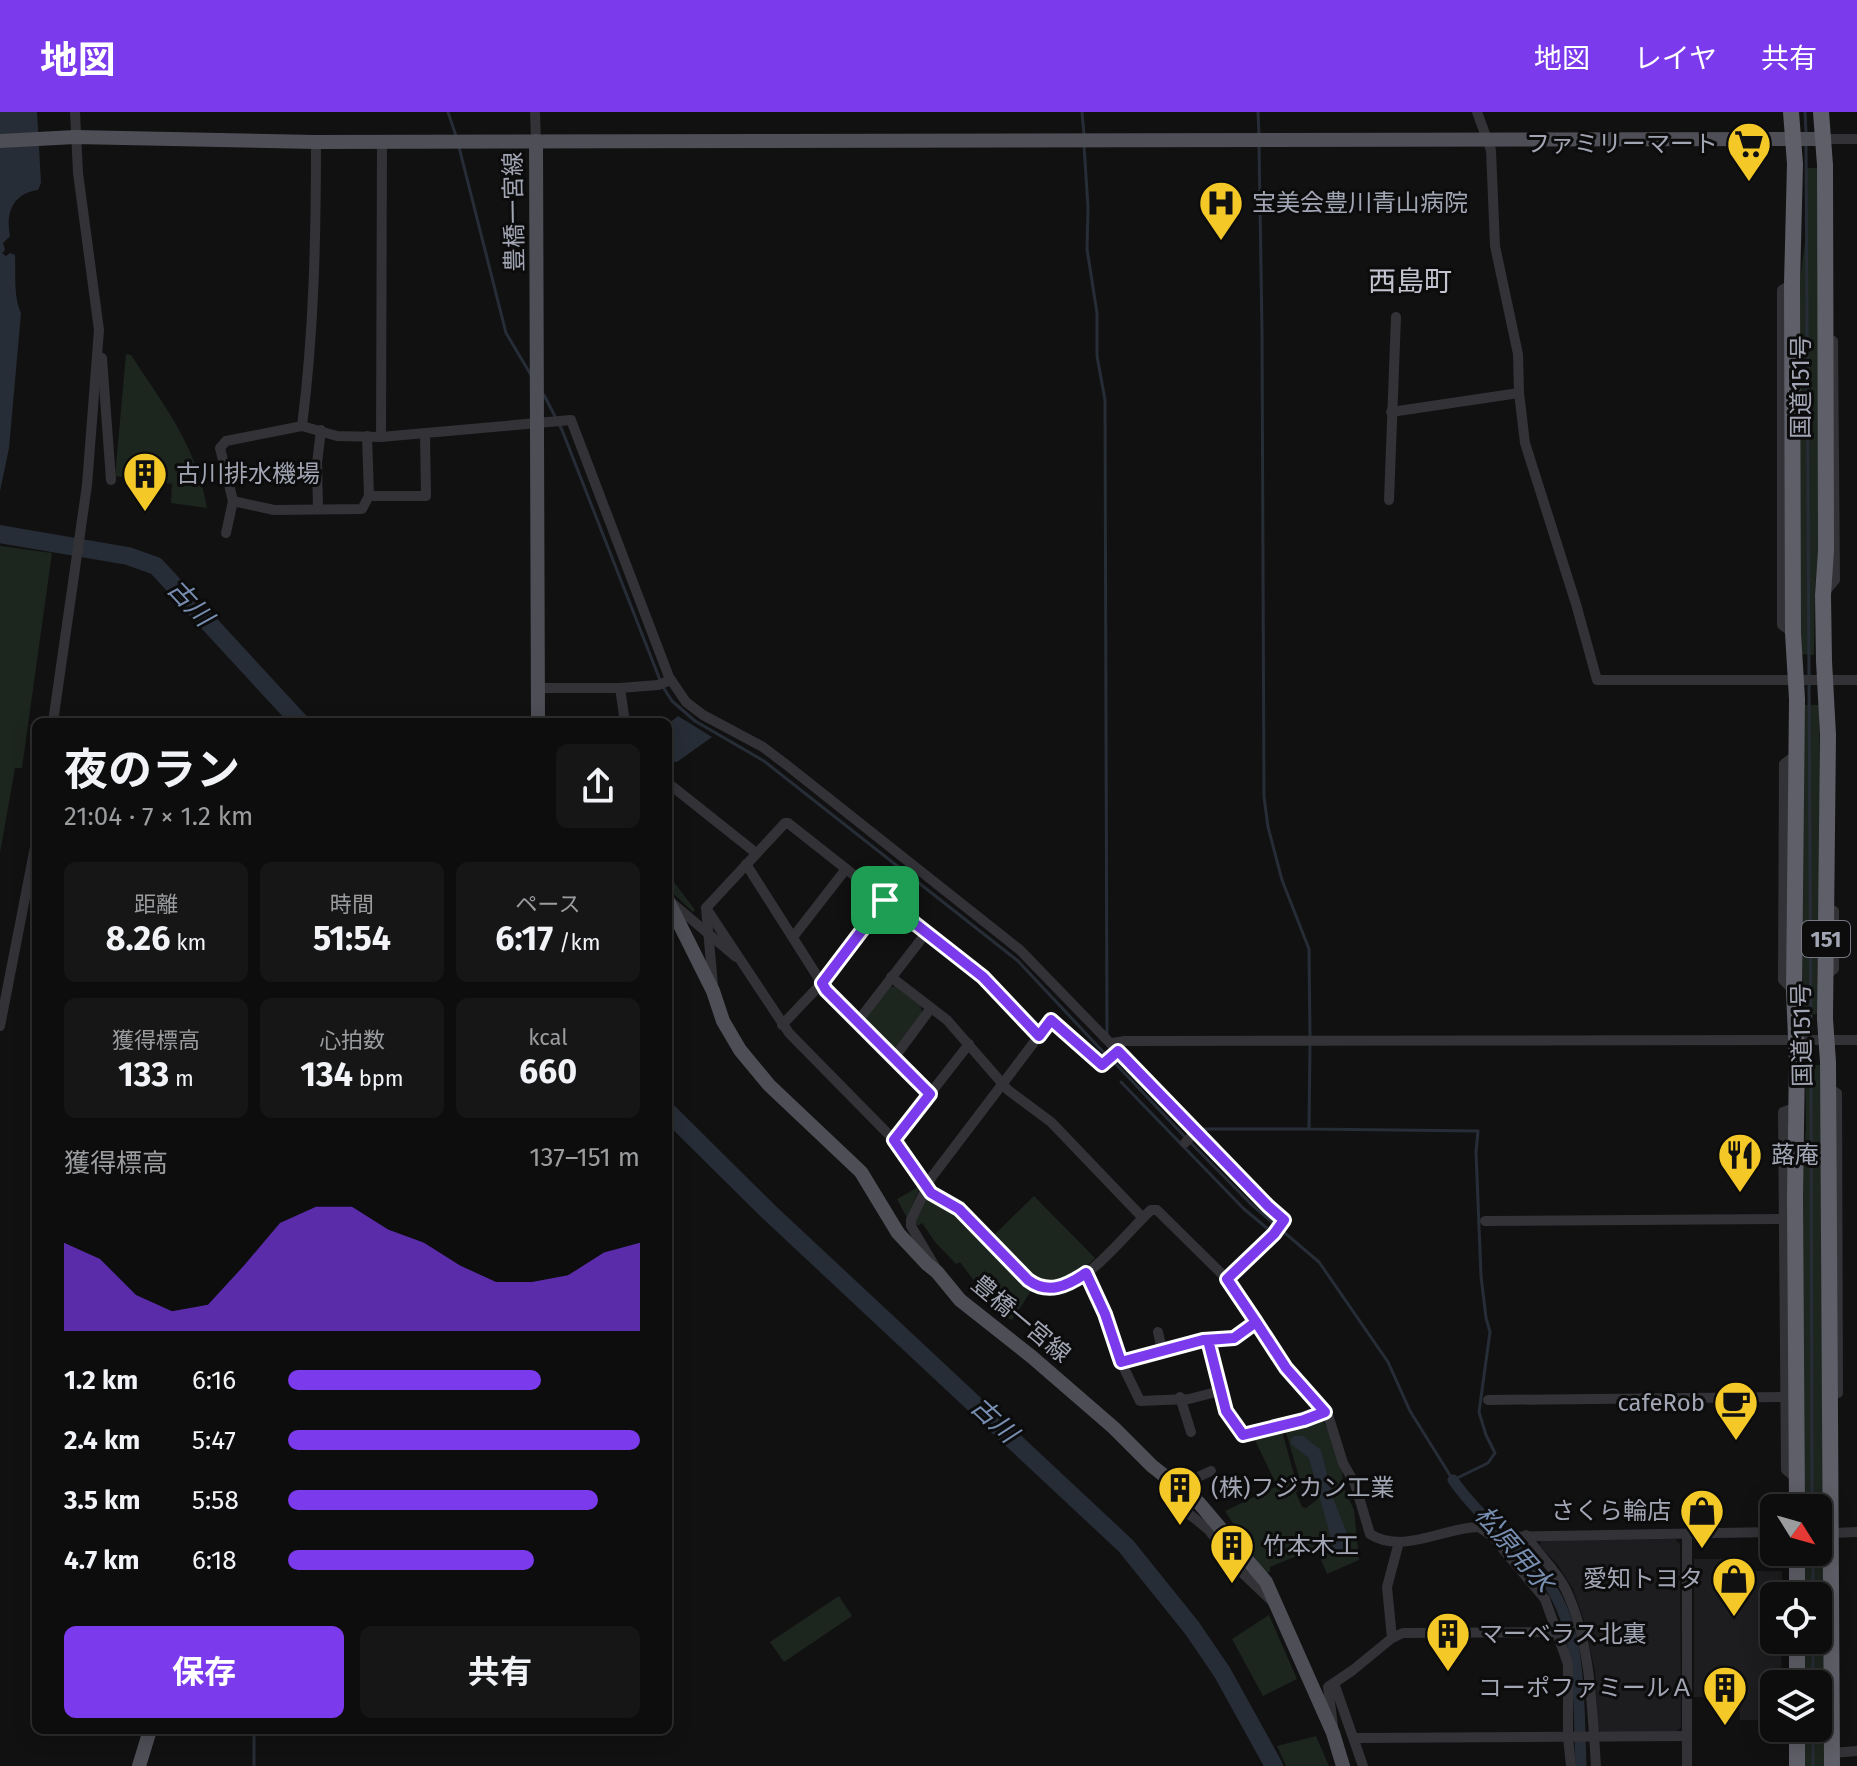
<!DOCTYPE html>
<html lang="ja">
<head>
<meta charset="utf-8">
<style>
  body { margin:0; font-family:"Fira Sans","Noto Sans JP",sans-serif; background:#161617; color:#f1f3f6; height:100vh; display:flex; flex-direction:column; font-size:30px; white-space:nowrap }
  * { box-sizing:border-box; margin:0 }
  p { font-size:26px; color:#9a9c9e }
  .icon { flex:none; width:44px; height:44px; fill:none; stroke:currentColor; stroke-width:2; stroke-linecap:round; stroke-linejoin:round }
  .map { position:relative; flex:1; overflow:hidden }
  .side { position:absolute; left:32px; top:606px; width:640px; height:1016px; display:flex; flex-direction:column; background:#0d0d0e; border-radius:12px; box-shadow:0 4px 20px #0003,0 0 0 2px #2d2d2e }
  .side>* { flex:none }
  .needle { width:52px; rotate:127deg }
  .fabs { position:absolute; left:1760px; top:1382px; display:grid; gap:16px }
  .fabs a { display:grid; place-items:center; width:72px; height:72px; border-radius:12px; background:#0d0d0e; box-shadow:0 4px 20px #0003,0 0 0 2px #2d2d2e; font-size:40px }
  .pin { position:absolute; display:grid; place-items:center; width:68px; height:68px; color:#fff; margin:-34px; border-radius:16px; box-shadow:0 4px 12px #0006 }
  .round { display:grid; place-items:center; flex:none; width:84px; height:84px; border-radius:12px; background:#161617 }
  .head { display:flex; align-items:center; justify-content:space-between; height:136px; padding:0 32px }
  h1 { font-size:44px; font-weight:700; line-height:60px }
  .stats { display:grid; grid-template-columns:repeat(3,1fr); gap:12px; height:136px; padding:8px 32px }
  .stats div { display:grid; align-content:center; border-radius:12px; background:#161617; text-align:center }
  .stats b { font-size:34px; font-weight:700 }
  .stats small { font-size:22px; font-weight:400 }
  .stats p { font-size:22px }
  .chart { height:224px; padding:16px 32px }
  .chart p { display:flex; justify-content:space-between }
  .chart svg { width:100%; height:144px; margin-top:8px; fill:#7c3aed; opacity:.7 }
  .cta { display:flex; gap:16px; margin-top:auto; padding:16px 32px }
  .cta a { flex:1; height:92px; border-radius:12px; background:#7c3aed; color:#fff; font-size:32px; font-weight:700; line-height:92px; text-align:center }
  .cta a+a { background:#161617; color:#f1f3f6 }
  ul { padding:0 32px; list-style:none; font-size:26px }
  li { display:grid; grid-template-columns:128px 96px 1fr; align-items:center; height:60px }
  li i { height:20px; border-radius:10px; background:#7c3aed }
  header { display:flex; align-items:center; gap:48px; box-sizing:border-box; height:112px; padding:0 40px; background:#7c3aed; color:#fff }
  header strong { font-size:38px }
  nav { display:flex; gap:44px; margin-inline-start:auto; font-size:28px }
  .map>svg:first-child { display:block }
</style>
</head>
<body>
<header>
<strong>地図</strong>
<nav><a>地図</a><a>レイヤ</a><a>共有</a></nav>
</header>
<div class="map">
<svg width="1857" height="1654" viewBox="0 0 1857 1654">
  <rect width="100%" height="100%" fill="#111112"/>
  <!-- built -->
  <g fill="#1d1d1f">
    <path d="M 1675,1427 L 1680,1432 L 1681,1615 L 1676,1620 L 1603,1621 L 1598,1617 L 1595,1559 L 1584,1508 L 1573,1477 L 1558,1453 L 1539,1433 L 1542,1428 Z"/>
    <path d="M 1694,1447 L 1738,1447 L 1738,1459 L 1782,1459 L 1782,1484 L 1774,1484 L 1774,1528 L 1782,1528 L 1781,1572 L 1774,1572 L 1774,1608 L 1740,1608 L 1739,1585 L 1694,1585 Z"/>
  </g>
  <!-- green -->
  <g fill="#1d251f">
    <path d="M 1805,56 L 1818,56 L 1820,416 L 1815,477 L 1814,543 L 1800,542 L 1798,183 L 1807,115 Z"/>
    <path d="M 126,242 L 131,243 C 165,295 196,333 207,396 L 171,391 L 172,372 L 115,364 Z"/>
    <path d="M 0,434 L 52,441 L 22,656 L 15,656 L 0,741 Z"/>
    <path d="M 1805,593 L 1819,593 L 1821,792 L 1817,838 L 1817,902 L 1803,903 C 1801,799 1800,696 1805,593 Z"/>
    <path d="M 668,762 L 695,798 L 693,800 L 668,777 Z"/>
    <path d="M 897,874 L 921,894 L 922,903 L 898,935 L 889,935 L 867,913 L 867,904 L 889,875 Z"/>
    <path d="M 1805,953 L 1821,953 L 1824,1654 L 1804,1654 L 1804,1616 L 1818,1616 L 1818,1572 L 1804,1572 L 1804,1528 L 1818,1528 L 1818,1484 L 1804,1484 L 1803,1440 L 1818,1440 L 1818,1396 L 1803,1396 L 1802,1068 L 1806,1015 Z"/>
    <path d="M 920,1074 L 919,1077 L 907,1106 L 897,1087 Z"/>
    <path d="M 1034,1084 L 1095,1146 C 1045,1196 1031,1164 993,1124 Z"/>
    <path d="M 925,1086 L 954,1097 L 1033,1176 L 1012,1208 L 998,1201 L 960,1150 L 956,1152 L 935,1130 L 922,1111 L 918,1114 L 915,1110 Z"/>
    <path d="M 1322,1306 L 1340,1344 L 1344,1376 L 1354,1398 L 1359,1448 L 1327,1462 L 1316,1436 L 1270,1455 L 1270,1460 L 1265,1461 L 1225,1399 L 1277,1374 L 1252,1322 L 1281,1315 L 1298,1377 L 1296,1381 L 1302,1395 L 1306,1396 L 1318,1387 L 1312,1374 L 1302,1375 L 1284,1314 Z"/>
    <path d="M 839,1484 L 852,1504 L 784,1550 L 770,1530 Z"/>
    <path d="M 1269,1503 L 1297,1567 L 1263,1584 L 1232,1527 Z"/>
    <path d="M 1316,1624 L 1329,1654 L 1286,1654 L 1277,1634 Z"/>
  </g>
  <!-- water -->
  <g fill="#272d36">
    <path d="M 0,0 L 37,0 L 41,71 L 38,78 C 14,81 5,100 10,124 L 3,131 L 5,138 L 2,141 L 6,144 L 10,141 L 15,143 C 16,161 13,183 21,201 L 9,336 L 0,379 Z"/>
    <path d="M 678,604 L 712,625 L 677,650 L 673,650 L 668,643 L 668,612 Z"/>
    <path d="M 1294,1324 L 1303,1324 L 1321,1338 L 1333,1386 L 1348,1424 L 1351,1441 L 1345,1445 L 1335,1441 L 1309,1346 L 1291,1332 L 1291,1327 Z"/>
  </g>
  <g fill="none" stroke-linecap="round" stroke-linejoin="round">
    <!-- stream -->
    <g stroke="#272d36" stroke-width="3">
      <path d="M 448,0 L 456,24"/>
      <path d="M 1082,0 L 1084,22"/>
      <path d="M 1258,0 L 1259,24"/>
      <path d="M 1805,0 L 1806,20"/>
      <path d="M 1259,32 L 1262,219 L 1264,685 L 1268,715 L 1282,768 L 1309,837 L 1310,925"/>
      <path d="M 1806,32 L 1809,564"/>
      <path d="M 1084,33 L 1088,95 L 1087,137 L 1097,201 L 1097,244 L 1105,288 L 1107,924"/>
      <path d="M 459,35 L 506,221 L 531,263"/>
      <path d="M 544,283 L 562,318 L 660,568"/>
      <path d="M 1809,572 L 1811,924"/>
      <path d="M 663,575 L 672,589 L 695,609 L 764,649 L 1018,849 L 1107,944"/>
      <path d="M 1811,932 L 1812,1396"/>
      <path d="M 1113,949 L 1185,1025"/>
      <path d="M 1121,970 L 1244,1097 L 1268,1117"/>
      <path d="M 1198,1017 L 1309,1017"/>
      <path d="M 1190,1030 L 1251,1092 L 1319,1150 L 1388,1250 L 1410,1299 L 1453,1368 L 1488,1351 L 1495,1341 L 1486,1323 L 1479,1300 L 1490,1220 L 1486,1206 L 1481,1164 L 1476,1040 L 1478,1019 L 1309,1017 L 1310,932"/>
      <path d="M 1813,1440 L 1813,1484"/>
      <path d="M 1813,1528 L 1813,1572"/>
      <path d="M 1813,1616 L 1813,1654"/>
      <path d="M 254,1654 L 254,1618"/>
    </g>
    <!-- canal -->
    <path stroke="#272d36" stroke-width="11" d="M 1453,1368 C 1477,1403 1514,1430 1542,1463 C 1584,1514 1578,1592 1581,1654"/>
    <!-- river -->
    <g stroke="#272d36" stroke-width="18">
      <path d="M 0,422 L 128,444 L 156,454 L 300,610"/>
      <path d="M 668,1000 L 768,1099 L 1126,1434 L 1192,1516 L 1222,1560 L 1274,1654"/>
    </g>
    <!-- minor -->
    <g stroke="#323237" stroke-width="10">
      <path d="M 535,0 L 536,29"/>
      <path d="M 1477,0 L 1491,38 L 1495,134 L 1518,242 L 1519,281 L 1525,331 L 1576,492 L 1597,568 L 1857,568"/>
      <path d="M 1822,27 L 1857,27"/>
      <path d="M 1792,172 L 1782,178 L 1782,513 L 1793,521"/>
      <path d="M 102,246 L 111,368"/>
      <path d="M 1391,300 L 1519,281"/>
      <path d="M 302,314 C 314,220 316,125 316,30"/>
      <path d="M 381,325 L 382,29"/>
      <path d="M 369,384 L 426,384 L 425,323"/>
      <path d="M 1389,388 L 1396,205"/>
      <path d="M 233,389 L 274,398 L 362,397 L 369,384 L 367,324"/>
      <path d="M 318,397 L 317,351 L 321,318"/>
      <path d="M 226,421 L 233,389 L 220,336 L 226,329 L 302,314 L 337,324 L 381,325 L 571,308 L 669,565 L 686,590 L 703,603 L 763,635 L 788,654 L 1020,838 L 1268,1094 L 1284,1108 L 1274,1122 L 1227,1167"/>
      <path d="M 1824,481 L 1835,468 L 1833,229"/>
      <path d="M 537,576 L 620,576 L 658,573 L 671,568"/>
      <path d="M 620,576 L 625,610"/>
      <path d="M 53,610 L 87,373 L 99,218 L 78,61 L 75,0"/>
      <path d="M 668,671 L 756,741"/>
      <path d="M 746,752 L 826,878 L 930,982"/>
      <path d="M 672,791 L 736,845"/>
      <path d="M 706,796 L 789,921 L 900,1034 L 931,1081 L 959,1097 L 1032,1171 C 1039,1175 1048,1178 1057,1176 C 1090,1170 1127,1120 1151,1098 L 1157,1098 L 1227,1167 L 1286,1256 L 1329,1306 L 1343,1351 L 1355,1372 L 1370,1422 C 1402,1443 1445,1415 1479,1415 L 1493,1425 L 1545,1487 L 1568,1552 L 1568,1625 L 1571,1654"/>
      <path d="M 793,825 L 846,757"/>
      <path d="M 1825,864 L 1834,857 L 1834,799"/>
      <path d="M 891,865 L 947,908 L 1008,978 L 1051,1010 L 1143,1106"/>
      <path d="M 713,873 L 706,796 L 785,711 L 788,711 L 983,865 L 1039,924"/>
      <path d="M 1794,879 L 1783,868 L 1784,652 L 1797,642"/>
      <path d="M 858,909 L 926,821"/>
      <path d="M 782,913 L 822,871 L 885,788"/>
      <path d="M 0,914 L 36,730"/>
      <path d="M 1112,931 L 1125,929 L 1857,928"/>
      <path d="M 894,946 L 931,896"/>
      <path d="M 1828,976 L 1837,981 L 1838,1281"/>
      <path d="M 894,1028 L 969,932"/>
      <path d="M 1185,1031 L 1195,1020"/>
      <path d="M 1485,1109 L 1785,1107"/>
      <path d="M 937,1158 L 911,1114 L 911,1108 L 931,1066 L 1051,908 L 1102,953 L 1118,939"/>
      <path d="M 1086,1161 L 1105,1202 L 1121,1250 L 1203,1228 L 1234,1226 L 1256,1210"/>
      <path d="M 1158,1220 L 1162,1238"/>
      <path d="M 1208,1228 L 1226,1299 L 1243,1323 L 1325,1300"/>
      <path d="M 1121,1250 L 1140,1289 L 1189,1287 L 1220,1279"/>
      <path d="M 1180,1285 L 1191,1320"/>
      <path d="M 1488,1288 L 1786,1285"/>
      <path d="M 1211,1359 L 1172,1377 L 1167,1384 L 1209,1418 L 1233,1452 L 1273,1490"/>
      <path d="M 1797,1367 L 1786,1358 L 1783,1000 L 1797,995"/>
      <path d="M 1832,1421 L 1857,1420"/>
      <path d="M 1526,1423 C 1538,1443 1556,1457 1566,1478 C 1591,1531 1592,1596 1596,1654"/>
      <path d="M 1687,1423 L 1687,1654"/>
      <path d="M 1493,1425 L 1774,1420"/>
      <path d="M 1392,1526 L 1403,1521 L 1557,1520"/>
      <path d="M 1334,1571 L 1363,1654"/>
      <path d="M 1333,1614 L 1328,1575 L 1353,1558 L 1392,1526 L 1387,1475 L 1399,1430"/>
      <path d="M 1356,1626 L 1687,1624"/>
      <path d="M 1832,1641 L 1857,1639"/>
    </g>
    <!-- major -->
    <g stroke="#4e4e56" stroke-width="14">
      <path d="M 0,29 L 75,25 L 316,30 L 1822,27"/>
      <path d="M 536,29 L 538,610"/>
      <path d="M 668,789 L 713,879 L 723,909 L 740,938 L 769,973 L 861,1060 L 898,1121 L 927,1152 L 937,1160 L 960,1188 L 1032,1245 L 1114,1316 L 1152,1354 L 1199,1391 L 1266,1470 L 1333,1621 L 1343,1654"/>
      <path d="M 139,1654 L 150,1618"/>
    </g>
    <!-- highway -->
    <g stroke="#5e5f68" stroke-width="16">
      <path d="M 1791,0 L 1795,52 L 1792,172 L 1793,521 L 1797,587 L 1794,879 L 1797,949 L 1795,1085 L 1797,1396"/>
      <path d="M 1821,0 L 1825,53 L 1826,438 L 1823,483 L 1824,549 L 1828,623 L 1825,907 L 1828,950 L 1832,1654"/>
      <path d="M 1797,1484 L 1797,1440"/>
      <path d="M 1797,1572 L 1797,1528"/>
      <path d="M 1797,1654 L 1797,1616"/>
    </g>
  </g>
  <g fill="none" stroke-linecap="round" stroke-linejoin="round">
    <!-- route casing -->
    <g stroke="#fff" stroke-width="16">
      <path id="route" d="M 885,788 L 822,871 L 826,878 L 930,982 L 894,1028 L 931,1081 L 959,1097 L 1028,1168 C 1048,1183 1067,1174 1086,1161 L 1105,1202 L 1121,1250 L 1203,1228 L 1234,1226 L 1256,1210 L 1286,1256 L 1325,1300 L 1304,1308 L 1243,1323 L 1226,1299 L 1208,1228 L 1234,1226 L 1256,1210 L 1227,1167 L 1274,1122 L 1284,1108 L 1268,1094 L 1118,939 L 1102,953 L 1051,908 L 1039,924 L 983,865 L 885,788"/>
    </g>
    <!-- route -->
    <use href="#route" stroke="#7c3aed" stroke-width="10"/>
  </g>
  <!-- icons -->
  <defs>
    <g id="supermarket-pin" transform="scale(2.3)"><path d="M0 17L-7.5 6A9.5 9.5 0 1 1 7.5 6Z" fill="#f4c927" stroke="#0c0c0d"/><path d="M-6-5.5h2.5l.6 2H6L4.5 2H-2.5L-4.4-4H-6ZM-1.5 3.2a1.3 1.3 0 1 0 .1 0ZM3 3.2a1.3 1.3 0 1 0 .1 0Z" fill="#111"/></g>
    <g id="hospital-pin" transform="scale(2.3)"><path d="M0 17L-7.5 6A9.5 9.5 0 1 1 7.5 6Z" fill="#f4c927" stroke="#0c0c0d"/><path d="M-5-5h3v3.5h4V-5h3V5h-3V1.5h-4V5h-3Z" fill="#111"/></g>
    <g id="building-pin" transform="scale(2.3)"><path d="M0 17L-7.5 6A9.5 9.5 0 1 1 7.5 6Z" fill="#f4c927" stroke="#0c0c0d"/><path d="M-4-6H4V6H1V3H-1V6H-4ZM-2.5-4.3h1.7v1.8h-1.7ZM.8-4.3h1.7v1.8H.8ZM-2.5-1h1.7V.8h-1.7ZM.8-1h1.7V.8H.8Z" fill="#111"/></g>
    <g id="restaurant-pin" transform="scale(2.3)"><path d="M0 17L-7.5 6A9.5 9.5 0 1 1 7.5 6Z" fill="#f4c927" stroke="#0c0c0d"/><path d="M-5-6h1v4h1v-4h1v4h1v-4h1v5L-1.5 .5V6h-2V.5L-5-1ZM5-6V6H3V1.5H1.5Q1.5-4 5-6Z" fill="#111"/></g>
    <g id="cafe-pin" transform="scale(2.3)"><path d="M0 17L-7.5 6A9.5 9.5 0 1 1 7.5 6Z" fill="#f4c927" stroke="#0c0c0d"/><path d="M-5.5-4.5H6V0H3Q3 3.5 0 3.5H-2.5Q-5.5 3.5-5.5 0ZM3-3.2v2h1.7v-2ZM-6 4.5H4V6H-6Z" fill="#111"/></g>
    <g id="shop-pin" transform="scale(2.3)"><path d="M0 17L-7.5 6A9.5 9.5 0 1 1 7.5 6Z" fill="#f4c927" stroke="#0c0c0d"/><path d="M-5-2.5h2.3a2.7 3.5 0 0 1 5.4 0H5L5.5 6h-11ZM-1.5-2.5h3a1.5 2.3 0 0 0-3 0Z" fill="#111"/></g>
  </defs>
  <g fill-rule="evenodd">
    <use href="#supermarket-pin" x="1749" y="32"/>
    <use href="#hospital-pin" x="1221" y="91"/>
    <use href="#building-pin" x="145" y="362"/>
    <use href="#restaurant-pin" x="1740" y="1043"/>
    <use href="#cafe-pin" x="1736" y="1291"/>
    <use href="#building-pin" x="1180" y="1376"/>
    <use href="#shop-pin" x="1702" y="1399"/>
    <use href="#building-pin" x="1232" y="1434"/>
    <use href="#shop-pin" x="1734" y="1467"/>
    <use href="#building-pin" x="1448" y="1522"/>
    <use href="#building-pin" x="1725" y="1576"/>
  </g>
  <g text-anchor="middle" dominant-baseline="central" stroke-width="6" stroke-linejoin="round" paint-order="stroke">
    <!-- shield labels -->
    <rect fill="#0c0c0d" stroke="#757781" stroke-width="2" x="1802" y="809" width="48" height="36" rx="6"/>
    <g font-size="22" font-weight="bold" fill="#a2a5b3">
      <text x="1826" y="827">151</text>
    </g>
    <!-- poi labels -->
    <g font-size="24" fill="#a2a5b3" stroke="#0c0c0d" text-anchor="start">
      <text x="1718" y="32" text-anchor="end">ファミリーマート</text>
      <text x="1252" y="91">宝美会豊川青山病院</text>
      <text x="176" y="362">古川排水機場</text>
      <text x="1771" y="1043">蕗庵</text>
      <text x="1705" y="1291" text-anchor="end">cafeRob</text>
      <text x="1211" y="1376">(株)フジカン工業</text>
      <text x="1671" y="1399" text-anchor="end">さくら輪店</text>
      <text x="1263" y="1434">竹本木工</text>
      <text x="1703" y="1467" text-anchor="end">愛知トヨタ</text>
      <text x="1479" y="1522">マーベラス北裏</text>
      <text x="1694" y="1576" text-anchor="end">コーポファミールＡ</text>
    </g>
    <!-- street labels -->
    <g font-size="24" fill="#a2a5b3" stroke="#0c0c0d">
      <text transform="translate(514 100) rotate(-91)">豊橋一宮線</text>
      <text transform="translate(1801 275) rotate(-90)">国道151号</text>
      <text transform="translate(1802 923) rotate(-91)">国道151号</text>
      <text transform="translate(1021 1207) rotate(40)">豊橋一宮線</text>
    </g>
    <!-- water labels -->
    <g font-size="26" font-style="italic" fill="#778eb0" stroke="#0c0c0d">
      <text transform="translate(190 491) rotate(47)">古川</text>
      <text transform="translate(994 1308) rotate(43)">古川</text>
      <text transform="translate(1514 1437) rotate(49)">松原用水</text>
    </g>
    <!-- quarter labels -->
    <g font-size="28" fill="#c3c4cf" stroke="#0c0c0d">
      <text x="1410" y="169">西島町</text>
    </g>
  </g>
</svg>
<div class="fabs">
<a><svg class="needle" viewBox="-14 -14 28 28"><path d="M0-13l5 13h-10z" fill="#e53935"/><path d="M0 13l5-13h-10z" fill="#9a9c9e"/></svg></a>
<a><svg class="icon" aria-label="locate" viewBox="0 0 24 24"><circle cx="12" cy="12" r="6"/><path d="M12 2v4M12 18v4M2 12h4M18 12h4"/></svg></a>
<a><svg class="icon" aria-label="layers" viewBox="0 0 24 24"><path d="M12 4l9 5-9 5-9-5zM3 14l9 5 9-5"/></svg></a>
</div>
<div class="pin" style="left:885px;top:788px;background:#1e9e55"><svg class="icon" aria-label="arrive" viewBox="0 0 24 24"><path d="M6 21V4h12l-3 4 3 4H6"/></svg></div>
<section class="side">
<div class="head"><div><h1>夜のラン</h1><p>21:04 · 7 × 1.2 km</p></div><a class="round"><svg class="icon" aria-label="share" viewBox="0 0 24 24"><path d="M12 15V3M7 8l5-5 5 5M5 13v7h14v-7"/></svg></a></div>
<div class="stats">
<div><p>距離</p><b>8.26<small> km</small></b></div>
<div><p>時間</p><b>51:54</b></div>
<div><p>ペース</p><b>6:17<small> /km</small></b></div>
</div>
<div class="stats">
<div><p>獲得標高</p><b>133<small> m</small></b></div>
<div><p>心拍数</p><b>134<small> bpm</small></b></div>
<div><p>kcal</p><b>660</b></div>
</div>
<div class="chart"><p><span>獲得標高</span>137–151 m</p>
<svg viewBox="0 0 160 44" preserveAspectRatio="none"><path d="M0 44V17L10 22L20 33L30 38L40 36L50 24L60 11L70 6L80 6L90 13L100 17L110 24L120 29L130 29L140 27L150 20L160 17V44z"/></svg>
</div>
<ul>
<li><b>1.2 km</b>6:16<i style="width:72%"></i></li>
<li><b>2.4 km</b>5:47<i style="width:100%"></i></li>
<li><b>3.5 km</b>5:58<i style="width:88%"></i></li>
<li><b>4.7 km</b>6:18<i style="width:70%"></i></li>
</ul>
<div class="cta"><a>保存</a><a>共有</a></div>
</section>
</div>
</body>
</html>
